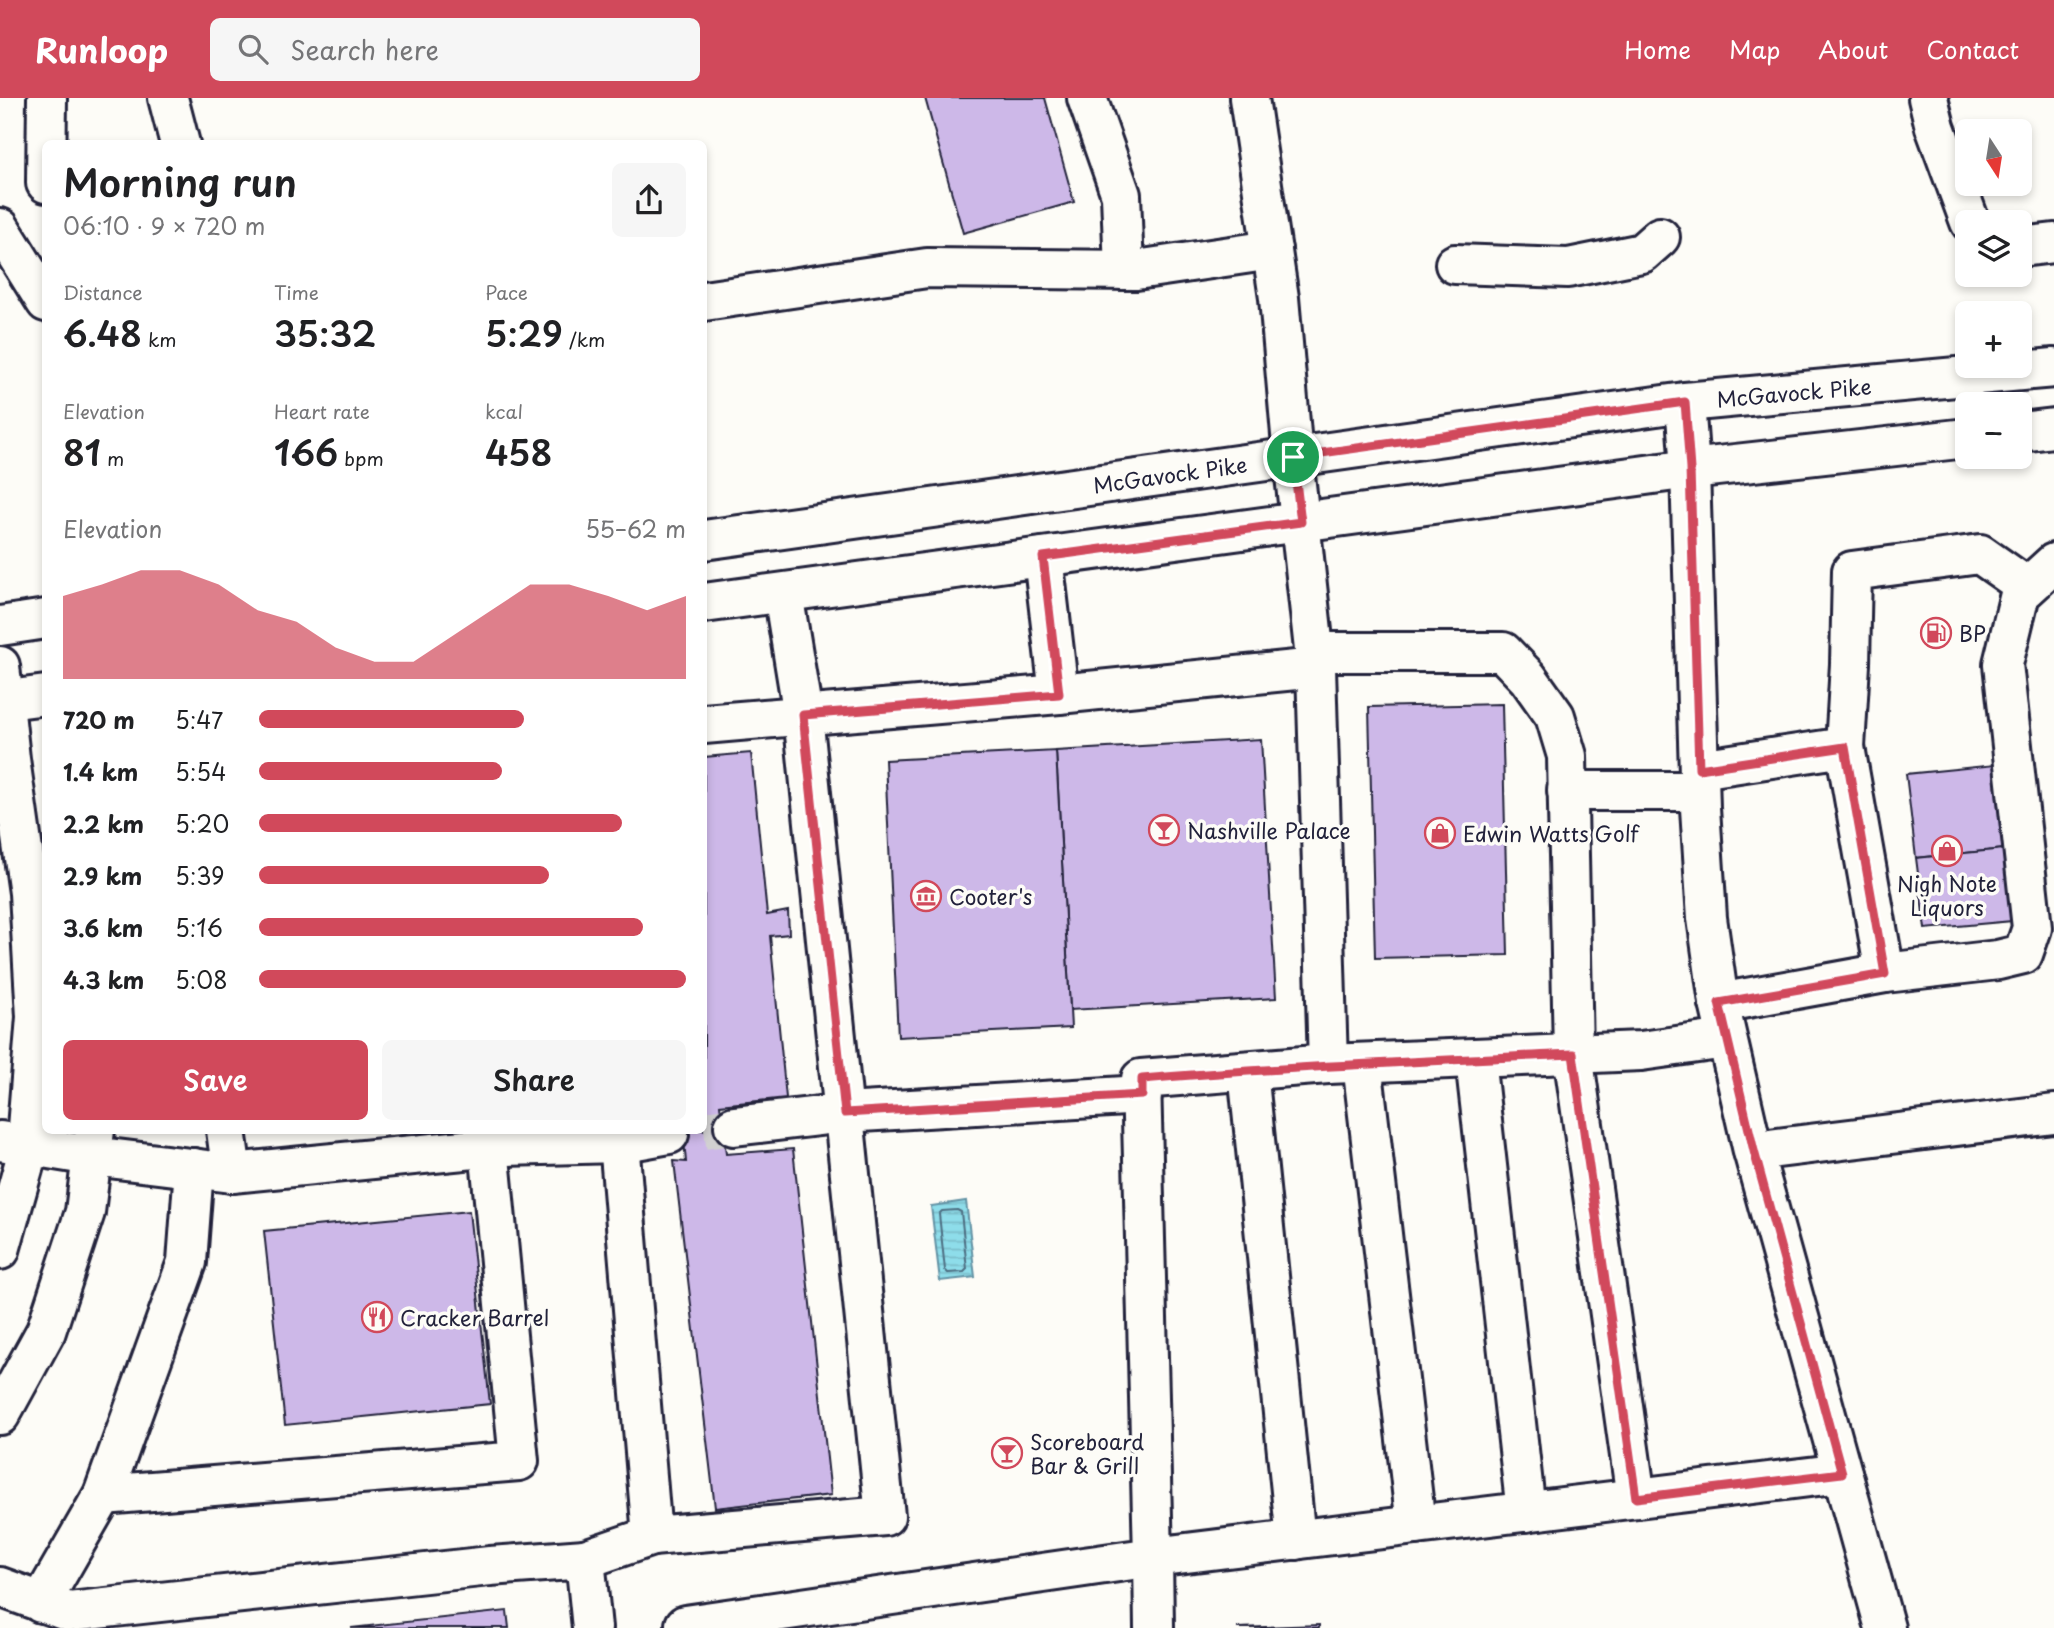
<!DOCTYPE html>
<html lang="en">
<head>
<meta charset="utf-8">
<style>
  body { margin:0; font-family:"Playpen Sans",sans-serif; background:#f6f6f6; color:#202124; height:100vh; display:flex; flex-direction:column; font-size:26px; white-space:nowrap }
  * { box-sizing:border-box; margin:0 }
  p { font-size:23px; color:#757577 }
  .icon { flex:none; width:38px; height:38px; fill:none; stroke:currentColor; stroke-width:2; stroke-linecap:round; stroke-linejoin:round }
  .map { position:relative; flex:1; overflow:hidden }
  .details { position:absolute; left:42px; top:42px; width:665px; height:994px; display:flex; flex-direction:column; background:#fff; border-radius:10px; box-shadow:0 4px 10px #0003 }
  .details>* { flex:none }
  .needle { width:46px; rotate:168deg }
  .fabs { position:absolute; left:1955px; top:21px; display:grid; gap:14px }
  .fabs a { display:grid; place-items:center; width:77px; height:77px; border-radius:10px; background:#fff; box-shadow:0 4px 10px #0003; font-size:35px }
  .pin { position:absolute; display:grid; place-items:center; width:60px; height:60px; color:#fff; margin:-30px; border:4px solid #fff; border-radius:50%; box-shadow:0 2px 7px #0007 }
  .round { display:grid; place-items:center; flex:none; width:74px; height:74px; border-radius:10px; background:#f6f6f6 }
  .head { display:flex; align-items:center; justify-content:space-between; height:119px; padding:0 21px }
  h1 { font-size:38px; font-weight:600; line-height:52px }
  .stats { display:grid; grid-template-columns:repeat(3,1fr); gap:10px; height:119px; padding:7px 21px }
  .stats div { display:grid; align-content:center }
  .stats b { font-size:35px; font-weight:600 }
  .stats small { font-size:19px; font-weight:400 }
  .stats p { font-size:19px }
  .chart { height:196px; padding:14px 21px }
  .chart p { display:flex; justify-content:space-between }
  .chart svg { width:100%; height:126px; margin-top:7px; fill:#d1495b; opacity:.7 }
  .action { display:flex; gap:14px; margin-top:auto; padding:14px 21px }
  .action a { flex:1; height:80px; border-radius:10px; background:#d1495b; color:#fff; font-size:28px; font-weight:600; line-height:80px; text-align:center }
  .action a+a { background:#f6f6f6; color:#202124 }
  ul { padding:0 21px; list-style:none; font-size:23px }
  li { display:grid; grid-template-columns:112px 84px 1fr; align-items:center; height:52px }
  li i { height:18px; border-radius:9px; background:#d1495b }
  header { display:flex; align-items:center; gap:42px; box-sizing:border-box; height:98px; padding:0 35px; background:#d1495b; color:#fff }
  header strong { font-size:33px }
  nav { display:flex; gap:38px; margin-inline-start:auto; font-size:24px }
  .search { width:490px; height:63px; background:#f6f6f6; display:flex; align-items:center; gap:18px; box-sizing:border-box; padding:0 24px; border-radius:10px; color:#757577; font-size:26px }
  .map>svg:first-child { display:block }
</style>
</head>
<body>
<header>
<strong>Runloop</strong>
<div class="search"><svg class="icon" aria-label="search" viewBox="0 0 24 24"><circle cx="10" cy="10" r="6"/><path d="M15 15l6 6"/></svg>Search here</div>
<nav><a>Home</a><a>Map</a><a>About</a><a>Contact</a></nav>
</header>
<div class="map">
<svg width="2054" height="1530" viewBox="0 0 2054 1530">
  <defs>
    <pattern id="water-rules" width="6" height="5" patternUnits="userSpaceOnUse" patternTransform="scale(1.75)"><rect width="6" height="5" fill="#8eddea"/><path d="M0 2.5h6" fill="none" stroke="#7abdca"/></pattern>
  </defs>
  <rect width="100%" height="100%" fill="#fdfcf7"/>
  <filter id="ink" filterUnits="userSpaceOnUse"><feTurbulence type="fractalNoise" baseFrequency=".0143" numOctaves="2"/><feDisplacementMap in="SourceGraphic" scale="14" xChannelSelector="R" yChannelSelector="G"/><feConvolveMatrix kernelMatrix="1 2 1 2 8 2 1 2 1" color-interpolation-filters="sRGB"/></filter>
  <g filter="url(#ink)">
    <!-- water -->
    <path fill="url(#water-rules)" stroke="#6392a4" stroke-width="2" d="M 966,1103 L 975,1179 L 940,1183 L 931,1108 Z"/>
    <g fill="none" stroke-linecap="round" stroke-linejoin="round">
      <!-- shore -->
      <path stroke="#4d6d81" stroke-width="2" d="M 957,1112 L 961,1114 L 967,1171 L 964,1174 L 948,1175 L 945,1172 L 939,1116 L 942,1113 Z"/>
    </g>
    <!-- building -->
    <g fill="#cdb8e8" stroke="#22223b" stroke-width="2">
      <path d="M 925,0 L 1045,0 L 1074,104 L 963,135 Z"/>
      <path d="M 1502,606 L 1508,857 L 1375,860 L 1369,609 Z"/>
      <path d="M 1261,641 L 1276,900 L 1070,912 L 1056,653 Z"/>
      <path d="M 1056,653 L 1071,930 L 898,939 L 885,662 Z"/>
      <path d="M 751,655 L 767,817 L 788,813 L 789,836 L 770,838 L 786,1000 L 720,1007 L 726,1056 L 793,1051 L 831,1397 L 715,1410 L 674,1063 L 686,1064 L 683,1032 L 704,1032 L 704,659 Z"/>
      <path d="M 1995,667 L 2004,751 L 1916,760 L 1906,676 Z"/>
      <path d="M 2004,751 L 2012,823 L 1925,831 L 1916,760 Z"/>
      <path d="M 469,1113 L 490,1306 L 285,1327 L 264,1133 Z"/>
      <path d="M 507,1513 L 509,1530 L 351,1530 Z"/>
      <path d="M 1319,1527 L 1319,1530 L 1237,1530 Z"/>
    </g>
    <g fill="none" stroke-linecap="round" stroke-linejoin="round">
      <!-- minor-tunnel -->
      <path stroke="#d1d0d1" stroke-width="38" stroke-dasharray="38 19" stroke-linecap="butt" d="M 704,1032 L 734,1028"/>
      <!-- minor casing -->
      <g stroke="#22223b" stroke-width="44">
        <g id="minor">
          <path d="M 168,0 L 180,46"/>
          <path d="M 1087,0 L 1121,97 L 1124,172"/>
          <path d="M 1249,0 L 1279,200 L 1293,359 L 1316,570 L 1328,966 L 1641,953 L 1726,941"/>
          <path d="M 1928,0 L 1935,29 L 1970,124"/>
          <path d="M 46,85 L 47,0"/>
          <path d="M 0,130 L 46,204"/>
          <path d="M 2020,149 L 2054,145"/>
          <path d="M 1455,166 L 1568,170 L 1642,155 L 1660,139"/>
          <path d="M 704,203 L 927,170 L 1136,172 L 1272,152"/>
          <path d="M 1685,304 L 1690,371 L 1700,710 L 1707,820 L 1719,905 L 1753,1053 L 1885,1530"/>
          <path d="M 2020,334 L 2054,330"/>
          <path d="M 704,442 L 1685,304 L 2054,270"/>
          <path d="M 1043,459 L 1059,596"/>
          <path d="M 704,505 L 1690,371 L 1967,340"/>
          <path d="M 0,528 L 46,521"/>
          <path d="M 1315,554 L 1503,554 L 1528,580 L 1555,618 L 1567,658 L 1573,956 L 1636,1400"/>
          <path d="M 0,568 L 10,661 L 29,795 L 36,919 L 24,1067 L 0,1152"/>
          <path d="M 0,603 L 46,597"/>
          <path d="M 704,626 L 1059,596 L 1316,570"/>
          <path d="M 1845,649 L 1850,566 L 1852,473 L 1980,456 L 2027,489"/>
          <path d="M 1699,671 L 1845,649 L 1885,875 L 1719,905"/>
          <path d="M 1567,693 L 1699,693"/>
          <path d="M 1885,875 L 1998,862 L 2023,856 L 2032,830 L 2003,566 L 2020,496 L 2054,465"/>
          <path d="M 1475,961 L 1526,1414"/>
          <path d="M 1362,965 L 1416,1427"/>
          <path d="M 1248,973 L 1296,1442"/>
          <path d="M 734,1028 L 845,1015 L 1142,997"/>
          <path d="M 226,1032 L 232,1075"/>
          <path d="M 618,1032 L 652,1438 L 885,1418 L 803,617 L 783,495"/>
          <path d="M 0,1043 L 92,1058 L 232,1075 L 504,1048 L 619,1045 L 669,1036"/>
          <path d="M 1753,1053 L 2054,1016"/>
          <path d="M 0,1317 L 46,1233 L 85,1114 L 95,1032"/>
          <path d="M 103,1397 L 519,1363 L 489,1049"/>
          <path d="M 585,1461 L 652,1438"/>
          <path d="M 0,1489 L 69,1514 L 490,1468 L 585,1461 L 592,1530"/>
          <path d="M 41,1505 L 103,1397 L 187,1164 L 194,1070"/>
          <path d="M 685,1530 L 685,1527 L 1153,1459 L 1141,981 L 1328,966"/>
          <path d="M 1154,1530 L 1153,1459 L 1842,1375"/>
        </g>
      </g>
      <!-- minor -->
      <use href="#minor" stroke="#fdfcf7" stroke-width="38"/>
    </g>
  </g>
  <g fill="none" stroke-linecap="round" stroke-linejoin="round" filter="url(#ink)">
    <!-- route casing -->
    <g stroke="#fff" stroke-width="14">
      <path id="route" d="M 1685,304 L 1690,371 L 1699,671 L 1845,649 L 1885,876 L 1719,905 L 1754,1053 L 1842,1375 L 1636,1400 L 1573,956 C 1429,963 1285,969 1142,981 L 1142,997 L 845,1015 L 803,617 L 1059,596 L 1043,459 L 1301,424 L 1293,359 Z"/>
    </g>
    <!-- route -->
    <use href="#route" stroke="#d1495b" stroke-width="9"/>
  </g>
  <!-- icons -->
  <defs>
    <g id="fuel-ring" transform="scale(1.575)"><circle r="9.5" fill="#fdfcf7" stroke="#d1495b" stroke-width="1.5"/><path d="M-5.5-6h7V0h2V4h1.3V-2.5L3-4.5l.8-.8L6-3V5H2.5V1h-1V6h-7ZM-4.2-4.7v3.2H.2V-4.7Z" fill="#d1495b"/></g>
    <g id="bar-ring" transform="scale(1.575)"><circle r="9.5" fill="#fdfcf7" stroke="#d1495b" stroke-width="1.5"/><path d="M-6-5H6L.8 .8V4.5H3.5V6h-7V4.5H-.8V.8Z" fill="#d1495b"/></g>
    <g id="shop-ring" transform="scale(1.575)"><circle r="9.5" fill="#fdfcf7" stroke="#d1495b" stroke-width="1.5"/><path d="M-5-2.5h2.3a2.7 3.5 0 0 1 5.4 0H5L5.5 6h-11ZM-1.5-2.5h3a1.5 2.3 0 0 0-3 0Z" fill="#d1495b"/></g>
    <g id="museum-ring" transform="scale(1.575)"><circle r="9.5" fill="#fdfcf7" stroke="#d1495b" stroke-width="1.5"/><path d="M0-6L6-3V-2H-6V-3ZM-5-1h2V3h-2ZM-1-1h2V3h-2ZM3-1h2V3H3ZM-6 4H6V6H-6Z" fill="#d1495b"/></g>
    <g id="restaurant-ring" transform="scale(1.575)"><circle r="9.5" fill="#fdfcf7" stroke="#d1495b" stroke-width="1.5"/><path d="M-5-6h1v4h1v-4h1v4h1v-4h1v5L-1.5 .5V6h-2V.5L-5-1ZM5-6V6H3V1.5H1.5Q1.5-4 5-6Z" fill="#d1495b"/></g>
  </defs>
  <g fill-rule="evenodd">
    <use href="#fuel-ring" x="1936" y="535"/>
    <use href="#bar-ring" x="1164" y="732"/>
    <use href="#shop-ring" x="1440" y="735"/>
    <use href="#shop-ring" x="1947" y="753"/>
    <use href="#museum-ring" x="926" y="798"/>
    <use href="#restaurant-ring" x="377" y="1219"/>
    <use href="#bar-ring" x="1007" y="1355"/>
  </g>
  <g text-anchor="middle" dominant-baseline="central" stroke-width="7" stroke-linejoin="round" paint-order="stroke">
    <!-- street labels -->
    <g font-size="21" fill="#22223b" stroke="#fdfcf7">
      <text transform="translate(1794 294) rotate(-5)">McGavock Pike</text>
      <text transform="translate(1170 376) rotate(-8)">McGavock Pike</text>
    </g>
    <!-- poi labels -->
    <g font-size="21" fill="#22223b" stroke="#fdfcf7" text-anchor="start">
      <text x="1959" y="535">BP</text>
      <text x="1187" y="732">Nashville Palace</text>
      <text x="1463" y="735">Edwin Watts Golf</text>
      <text x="1947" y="785" text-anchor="middle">Nigh Note<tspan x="1947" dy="24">Liquors</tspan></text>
      <text x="949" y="798">Cooter's</text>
      <text x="400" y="1219">Cracker Barrel</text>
      <text x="1030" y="1343">Scoreboard<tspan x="1030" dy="24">Bar &amp; Grill</tspan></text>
    </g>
  </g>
</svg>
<div class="fabs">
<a><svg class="needle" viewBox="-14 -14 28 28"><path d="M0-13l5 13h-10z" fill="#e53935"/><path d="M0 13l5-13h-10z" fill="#757577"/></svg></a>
<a><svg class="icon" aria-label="layers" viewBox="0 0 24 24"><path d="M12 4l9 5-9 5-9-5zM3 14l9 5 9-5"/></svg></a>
<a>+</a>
<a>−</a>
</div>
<div class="pin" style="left:1293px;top:359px;background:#1e9e55"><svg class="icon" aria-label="arrive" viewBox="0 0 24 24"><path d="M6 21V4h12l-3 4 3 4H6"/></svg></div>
<section class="details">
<div class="head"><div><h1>Morning run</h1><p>06:10 · 9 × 720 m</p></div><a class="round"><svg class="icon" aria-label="share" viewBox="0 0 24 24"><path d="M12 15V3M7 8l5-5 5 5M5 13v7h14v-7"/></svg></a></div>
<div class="stats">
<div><p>Distance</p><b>6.48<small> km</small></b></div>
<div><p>Time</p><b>35:32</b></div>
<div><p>Pace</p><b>5:29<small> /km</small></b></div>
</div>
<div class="stats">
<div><p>Elevation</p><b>81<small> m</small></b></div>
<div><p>Heart rate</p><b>166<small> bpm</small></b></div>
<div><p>kcal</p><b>458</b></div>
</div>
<div class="chart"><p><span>Elevation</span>55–62 m</p>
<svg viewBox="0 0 160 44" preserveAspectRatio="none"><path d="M0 44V15L10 11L20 6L30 6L40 11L50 20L60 24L70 33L80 38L90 38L100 29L110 20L120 11L130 11L140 15L150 20L160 15V44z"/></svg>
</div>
<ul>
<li><b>720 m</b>5:47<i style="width:62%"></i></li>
<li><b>1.4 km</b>5:54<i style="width:57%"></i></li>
<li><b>2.2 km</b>5:20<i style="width:85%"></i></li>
<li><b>2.9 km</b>5:39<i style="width:68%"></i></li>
<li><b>3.6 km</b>5:16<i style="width:90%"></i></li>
<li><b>4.3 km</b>5:08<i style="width:100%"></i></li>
</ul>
<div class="action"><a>Save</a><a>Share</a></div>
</section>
</div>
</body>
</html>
